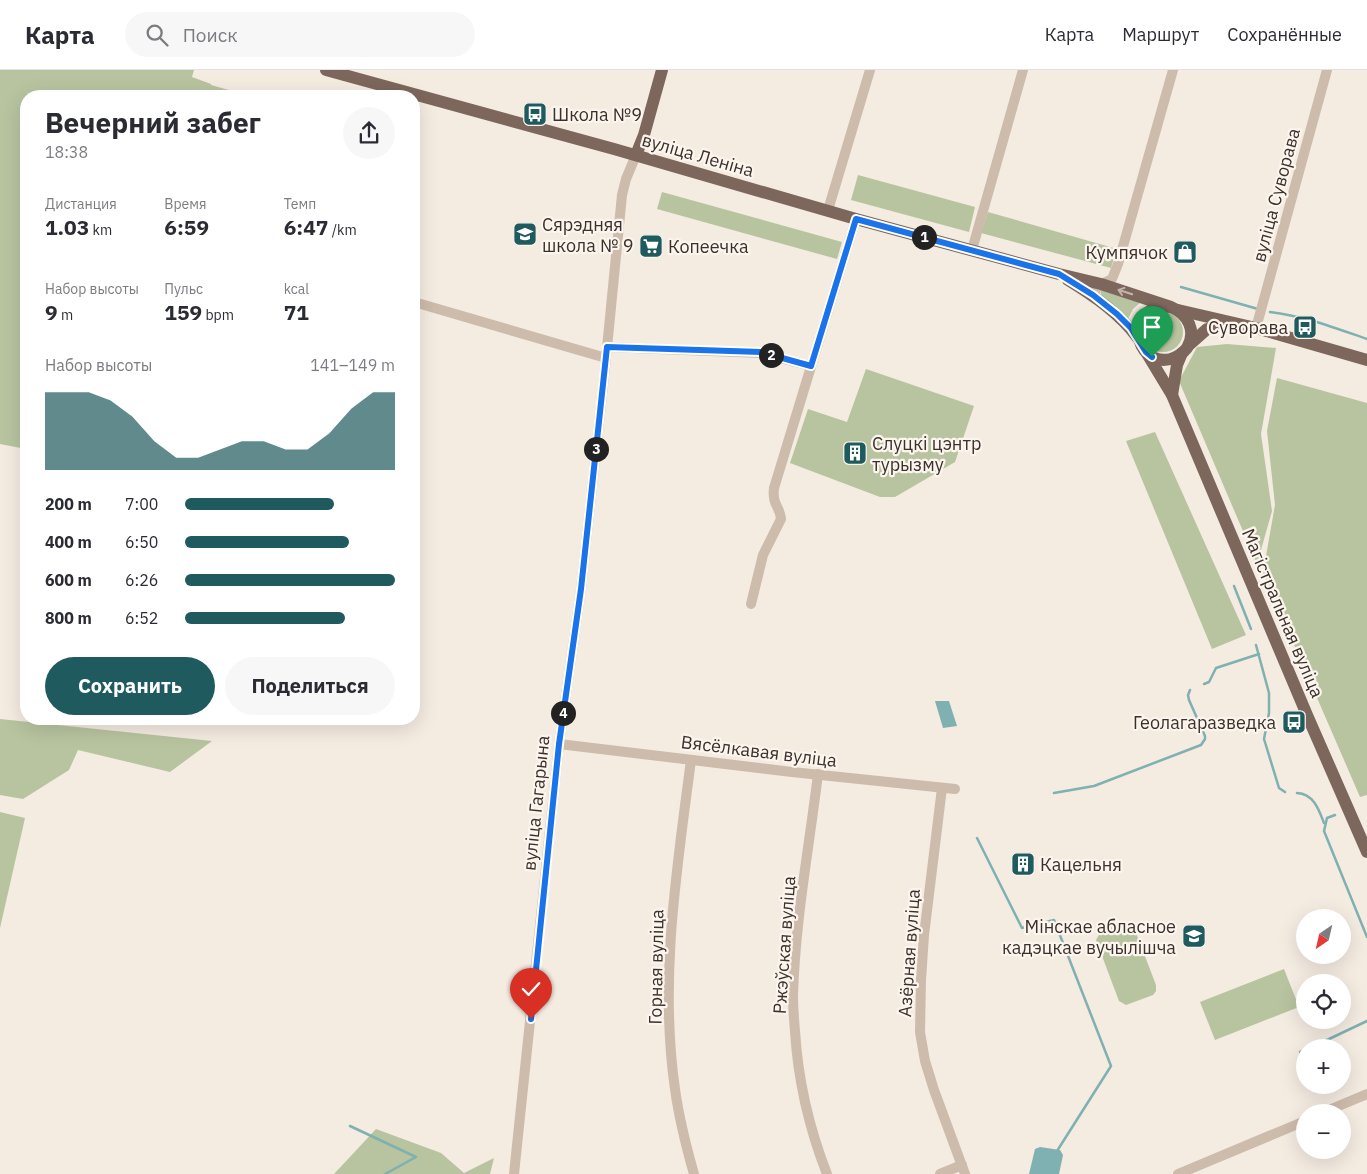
<!DOCTYPE html>
<html lang="ru">
<head>
<meta charset="utf-8">
<style>
  body { margin:0; font-family:"IBM Plex Sans",sans-serif; background:#f7f7f7; color:#2b2b33; height:100vh; display:flex; flex-direction:column; font-size:19px; white-space:nowrap }
  * { box-sizing:border-box; margin:0 }
  p { font-size:16px; color:#7c7c81 }
  .icon { flex:none; width:28px; height:28px; fill:none; stroke:currentColor; stroke-width:2; stroke-linecap:round; stroke-linejoin:round }
  .map { position:relative; flex:1; overflow:hidden }
  .side { position:absolute; left:20px; top:20px; width:400px; height:635px; display:flex; flex-direction:column; background:#fff; border-radius:20px; box-shadow:0 5px 20px #0002 }
  .side>* { flex:none }
  .needle { width:32px; rotate:214deg }
  .buttons { position:absolute; left:1296px; top:839px; display:grid; gap:10px }
  .buttons a { display:grid; place-items:center; width:55px; height:55px; border-radius:50%; background:#fff; box-shadow:0 5px 20px #0002; font-size:25px }
  .pin { position:absolute; display:grid; place-items:center; width:42px; height:42px; color:#fff; margin:-51px -21px; border-radius:50% 50% 50% 0; rotate:-45deg; box-shadow:0 0 5px #0007 }
  .pin .icon { rotate:45deg }
  .km { position:absolute; width:25px; height:25px; margin:-12px; border-radius:50%; background:#222; color:#fff; font-size:14px; line-height:25px; text-align:center }
  .round { display:grid; place-items:center; flex:none; width:52px; height:52px; border-radius:26px; background:#f7f7f7 }
  .head { display:flex; align-items:center; justify-content:space-between; height:85px; padding:0 25px }
  h1 { font-size:28px; font-weight:700; line-height:38px }
  .stats { display:grid; grid-template-columns:repeat(3,1fr); gap:8px; height:85px; padding:5px 25px }
  .stats div { display:grid; align-content:center }
  .stats b { font-size:21px; font-weight:700 }
  .stats small { font-size:14px; font-weight:400 }
  .stats p { font-size:14px }
  .chart { height:140px; padding:10px 25px }
  .chart p { display:flex; justify-content:space-between }
  .chart svg { width:100%; height:90px; margin-top:5px; fill:#1f5a5e; opacity:.7 }
  .cta { display:flex; gap:10px; margin-top:auto; padding:10px 25px }
  .cta a { flex:1; height:58px; border-radius:30px; background:#1f5a5e; color:#fff; font-size:20px; font-weight:700; line-height:58px; text-align:center }
  .cta a+a { background:#f7f7f7; color:#2b2b33 }
  ul { padding:0 25px; list-style:none; font-size:16px }
  li { display:grid; grid-template-columns:80px 60px 1fr; align-items:center; height:38px }
  li i { height:12px; border-radius:6px; background:#1f5a5e }
  header { display:flex; align-items:center; gap:30px; box-sizing:border-box; height:70px; padding:0 25px; background:#fff; border-bottom:1px solid #e1e1e2 }
  header strong { font-size:24px }
  nav { display:flex; gap:28px; margin-inline-start:auto; font-size:18px }
  .search { width:350px; height:45px; background:#f7f7f7; display:flex; align-items:center; gap:12px; box-sizing:border-box; padding:0 18px; border-radius:28px; color:#7c7c81; font-size:19px }
  .map>svg:first-child { display:block }
</style>
</head>
<body>
<header>
<strong>Карта</strong>
<div class="search"><svg class="icon" aria-label="search" viewBox="0 0 24 24"><circle cx="10" cy="10" r="6"/><path d="M15 15l6 6"/></svg>Поиск</div>
<nav><a>Карта</a><a>Маршрут</a><a>Сохранённые</a></nav>
</header>
<div class="map">
<svg width="1367" height="1104" viewBox="0 0 1367 1104">
  <rect width="100%" height="100%" fill="#f4ebe1"/>
  <!-- green -->
  <g fill="#b8c4a0">
    <path d="M 0,0 L 194,0 L 192,7 L 211,14 L 211,15 L 236,22 L 235,26 L 26,26 L 26,379 L 0,374 Z"/>
    <path d="M 858,105 L 975,137 L 969,162 L 851,130 Z"/>
    <path d="M 662,122 L 842,172 L 837,189 L 657,139 Z"/>
    <path d="M 988,142 L 1117,179 L 1111,198 L 981,163 Z"/>
    <path d="M 1100,218 L 1141,232 L 1133,239 L 1127,251 L 1101,225 Z"/>
    <circle cx="1163" cy="262" r="20"/>
    <path d="M 1227,274 L 1276,278 L 1261,364 L 1272,441 L 1257,494 L 1179,311 L 1197,277 Z"/>
    <path d="M 866,299 L 974,336 L 955,392 L 895,427 L 880,427 L 790,393 L 808,339 L 847,352 Z"/>
    <path d="M 1277,308 L 1367,333 L 1367,725 L 1360,727 L 1263,503 L 1275,435 L 1267,361 Z"/>
    <path d="M 1155,362 L 1246,565 L 1212,579 L 1126,371 Z"/>
    <path d="M 0,649 L 212,671 L 170,702 L 78,680 L 69,700 L 23,729 L 0,725 Z"/>
    <path d="M 0,742 L 25,748 L 0,858 Z"/>
    <path d="M 1125,851 L 1133,855 L 1156,915 L 1156,921 L 1153,925 L 1126,935 L 1119,931 L 1096,870 L 1101,861 Z"/>
    <path d="M 1284,899 L 1299,937 L 1215,970 L 1200,932 Z"/>
    <path d="M 376,1059 L 441,1083 L 464,1103 L 494,1088 L 490,1104 L 334,1104 Z"/>
  </g>
  <!-- water -->
  <g fill="#7fb0b2">
    <path d="M 935,631 L 949,631 L 957,656 L 943,658 Z"/>
    <path d="M 1040,1077 L 1060,1080 L 1063,1085 L 1059,1104 L 1029,1104 L 1035,1079 Z"/>
  </g>
  <g fill="none" stroke-linecap="round" stroke-linejoin="round">
    <!-- stream -->
    <g stroke="#7fb0b2" stroke-width="2.5">
      <path d="M 1181,217 L 1258,239"/>
      <path d="M 1270,242 C 1304,246 1335,258 1367,269"/>
      <path d="M 1234,516 L 1251,559"/>
      <path d="M 1256,575 L 1269,623 L 1269,643 L 1264,669 L 1279,718 L 1285,722"/>
      <path d="M 1204,614 L 1209,612 L 1216,598 L 1259,584"/>
      <path d="M 1054,723 L 1094,716 L 1201,675 L 1205,669 L 1205,666 L 1189,630 L 1188,625 L 1190,620"/>
      <path d="M 1297,723 C 1314,724 1319,740 1324,753"/>
      <path d="M 1335,745 L 1327,748 L 1324,761 L 1367,867"/>
      <path d="M 977,768 L 1022,858 L 1054,850 L 1111,996 L 1057,1081"/>
      <path d="M 1310,978 L 1367,951"/>
      <path d="M 1300,982 L 1305,980"/>
      <path d="M 350,1056 L 416,1087 L 385,1104"/>
    </g>
    <!-- minor -->
    <g stroke="#cdbbac" stroke-width="10">
      <path d="M 828,140 L 870,0"/>
      <path d="M 972,180 L 1023,0"/>
      <path d="M 1093,225 L 1098,216 L 1112,209 L 1118,194 L 1173,0"/>
      <path d="M 414,232 L 606,288"/>
      <path d="M 1256,258 L 1327,0"/>
      <path d="M 607,277 L 761,283 L 811,296"/>
      <path d="M 751,534 L 763,485 L 781,449 C 780,436 772,436 774,418 L 856,149"/>
      <path d="M 559,674 L 792,702 L 955,719"/>
      <path d="M 691,690 C 677,798 659,909 675,1019 C 679,1048 686,1076 694,1104"/>
      <path d="M 818,704 C 809,778 795,852 793,926 C 793,938 794,949 795,961 C 798,1010 809,1058 827,1104"/>
      <path d="M 942,718 L 924,865 L 921,910 L 920,962 L 925,991 L 934,1020 L 965,1104"/>
      <path d="M 1324,1042 L 1367,1024"/>
      <path d="M 514,1104 L 559,674 L 581,519 L 606,288 L 622,125 L 626,109 L 636,85"/>
      <path d="M 940,1104 L 962,1095"/>
      <path d="M 1178,1104 L 1305,1051"/>
    </g>
    <!-- major -->
    <g stroke="#7d675c" stroke-width="12">
      <path d="M 326,0 L 614,79 L 856,149 L 1059,204 L 1101,214 L 1171,237 C 1188,244 1197,261 1187,278 C 1183,283 1177,287 1171,289 C 1132,298 1124,232 1171,237"/>
      <path d="M 636,85 L 644,65 L 662,0"/>
      <path d="M 1068,210 C 1094,226 1119,243 1138,268"/>
      <path d="M 1178,240 L 1256,258 L 1367,290"/>
      <path d="M 1189,275 L 1207,259 L 1230,254"/>
      <path d="M 1146,282 L 1172,325 L 1307,645 L 1367,782"/>
      <path d="M 1172,325 L 1177,295 L 1182,283"/>
    </g>
  </g>
  <!-- one-way arrows -->
  <defs><path id="oneway-shaft" d="M-6 0H5M1.5-3L5.5 0L1.5 3" fill="none" stroke-width="1.6" stroke-linecap="round" stroke-linejoin="round" transform="scale(1.25)"/></defs>
  <use stroke="#c2b5ac" href="#oneway-shaft" transform="translate(1125 222) rotate(-162)"/>
  <g fill="none" stroke-linecap="round" stroke-linejoin="round">
    <!-- route casing -->
    <g stroke="#fff" stroke-width="10">
      <path id="route" d="M 531,949 L 559,674 L 581,519 L 607,277 L 761,282 L 811,296 L 856,149 L 1059,204 L 1093,225 L 1117,244 L 1131,258 L 1146,282 L 1152,287"/>
    </g>
    <!-- route -->
    <use href="#route" stroke="#1a73e8" stroke-width="6"/>
  </g>
  <!-- icons -->
  <defs>
    <g id="bus-square" transform="scale(1.25)"><rect x="-9" y="-9" width="18" height="18" rx="4" fill="#1f5a5e" stroke="#fbf5ee"/><path d="M-5-6H5V4H4V6H2V4H-2V6H-4V4H-5ZM-3.5-4V0h7V-4ZM-3.5 1.2v1.5H-2V1.2ZM2 1.2v1.5H3.5V1.2Z" fill="#fff"/></g>
    <g id="school-square" transform="scale(1.25)"><rect x="-9" y="-9" width="18" height="18" rx="4" fill="#1f5a5e" stroke="#fbf5ee"/><path d="M0-5L7-2L0 1L-7-2ZM-4 1L0 2.5L4 1V4Q0 6-4 4Z" fill="#fff"/></g>
    <g id="supermarket-square" transform="scale(1.25)"><rect x="-9" y="-9" width="18" height="18" rx="4" fill="#1f5a5e" stroke="#fbf5ee"/><path d="M-6-5.5h2.5l.6 2H6L4.5 2H-2.5L-4.4-4H-6ZM-1.5 3.2a1.3 1.3 0 1 0 .1 0ZM3 3.2a1.3 1.3 0 1 0 .1 0Z" fill="#fff"/></g>
    <g id="shop-square" transform="scale(1.25)"><rect x="-9" y="-9" width="18" height="18" rx="4" fill="#1f5a5e" stroke="#fbf5ee"/><path d="M-5-2.5h2.3a2.7 3.5 0 0 1 5.4 0H5L5.5 6h-11ZM-1.5-2.5h3a1.5 2.3 0 0 0-3 0Z" fill="#fff"/></g>
    <g id="building-square" transform="scale(1.25)"><rect x="-9" y="-9" width="18" height="18" rx="4" fill="#1f5a5e" stroke="#fbf5ee"/><path d="M-4-6H4V6H1V3H-1V6H-4ZM-2.5-4.3h1.7v1.8h-1.7ZM.8-4.3h1.7v1.8H.8ZM-2.5-1h1.7V.8h-1.7ZM.8-1h1.7V.8H.8Z" fill="#fff"/></g>
  </defs>
  <g fill-rule="evenodd">
    <use href="#bus-square" x="535" y="44"/>
    <use href="#school-square" x="525" y="164"/>
    <use href="#supermarket-square" x="651" y="176"/>
    <use href="#shop-square" x="1185" y="182"/>
    <use href="#bus-square" x="1305" y="257"/>
    <use href="#building-square" x="855" y="383"/>
    <use href="#bus-square" x="1294" y="652"/>
    <use href="#building-square" x="1023" y="794"/>
    <use href="#school-square" x="1194" y="866"/>
  </g>
  <g text-anchor="middle" dominant-baseline="central" stroke-width="4.5" stroke-linejoin="round" paint-order="stroke">
    <!-- poi labels -->
    <g font-size="18" fill="#3b302b" stroke="#fbf5ee" text-anchor="start">
      <text x="552" y="44">Школа №9</text>
      <text x="542" y="154">Сярэдняя<tspan x="542" dy="21">школа № 9</tspan></text>
      <text x="668" y="176">Копеечка</text>
      <text x="1168" y="182" text-anchor="end">Кумпячок</text>
      <text x="1288" y="257" text-anchor="end">Суворава</text>
      <text x="872" y="373">Слуцкі цэнтр<tspan x="872" dy="21">турызму</tspan></text>
      <text x="1276" y="652" text-anchor="end">Геолагаразведка</text>
      <text x="1040" y="794">Кацельня</text>
      <text x="1176" y="856" text-anchor="end">Мінскае абласное<tspan x="1176" dy="21">кадэцкае вучылішча</tspan></text>
    </g>
    <!-- street labels -->
    <g font-size="18" fill="#3b302b" stroke="#fbf5ee">
      <text transform="translate(698 85) rotate(16)">вуліца Леніна</text>
      <text transform="translate(1276 125) rotate(-75)">вуліца Суворава</text>
      <text transform="translate(1283 543) rotate(67)">Магістральная вуліца</text>
      <text transform="translate(759 681) rotate(7)">Вясёлкавая вуліца</text>
      <text transform="translate(536 733) rotate(-84)">вуліца Гагарына</text>
      <text transform="translate(784 875) rotate(-86)">Ржэўская вуліца</text>
      <text transform="translate(909 883) rotate(-86)">Азёрная вуліца</text>
      <text transform="translate(656 897) rotate(-89)">Горная вуліца</text>
    </g>
  </g>
</svg>
<div class="buttons">
<a><svg class="needle" viewBox="-14 -14 28 28"><path d="M0-13l5 13h-10z" fill="#e53935"/><path d="M0 13l5-13h-10z" fill="#7c7c81"/></svg></a>
<a><svg class="icon" aria-label="locate" viewBox="0 0 24 24"><circle cx="12" cy="12" r="6"/><path d="M12 2v4M12 18v4M2 12h4M18 12h4"/></svg></a>
<a>+</a>
<a>−</a>
</div>
<div class="pin" style="left:1152px;top:287px;background:#1e9e55"><svg class="icon" aria-label="arrive" viewBox="0 0 24 24"><path d="M6 21V4h12l-3 4 3 4H6"/></svg></div>
<div class="pin" style="left:531px;top:949px;background:#d93025"><svg class="icon" aria-label="check" viewBox="0 0 24 24"><path d="M5 12l5 5 9-10"/></svg></div>
<b class="km" style="left:924px;top:167px">1</b>
<b class="km" style="left:771px;top:285px">2</b>
<b class="km" style="left:596px;top:379px">3</b>
<b class="km" style="left:563px;top:643px">4</b>
<section class="side">
<div class="head"><div><h1>Вечерний забег</h1><p>18:38</p></div><a class="round"><svg class="icon" aria-label="share" viewBox="0 0 24 24"><path d="M12 15V3M7 8l5-5 5 5M5 13v7h14v-7"/></svg></a></div>
<div class="stats">
<div><p>Дистанция</p><b>1.03<small> km</small></b></div>
<div><p>Время</p><b>6:59</b></div>
<div><p>Темп</p><b>6:47<small> /km</small></b></div>
</div>
<div class="stats">
<div><p>Набор высоты</p><b>9<small> m</small></b></div>
<div><p>Пульс</p><b>159<small> bpm</small></b></div>
<div><p>kcal</p><b>71</b></div>
</div>
<div class="chart"><p><span>Набор высоты</span>141–149 m</p>
<svg viewBox="0 0 160 44" preserveAspectRatio="none"><path d="M0 44V6L10 6L20 6L30 10L40 18L50 30L60 38L70 38L80 34L90 30L100 30L110 34L120 34L130 26L140 14L150 6L160 6V44z"/></svg>
</div>
<ul>
<li><b>200 m</b>7:00<i style="width:71%"></i></li>
<li><b>400 m</b>6:50<i style="width:78%"></i></li>
<li><b>600 m</b>6:26<i style="width:100%"></i></li>
<li><b>800 m</b>6:52<i style="width:76%"></i></li>
</ul>
<div class="cta"><a>Сохранить</a><a>Поделиться</a></div>
</section>
</div>
</body>
</html>
